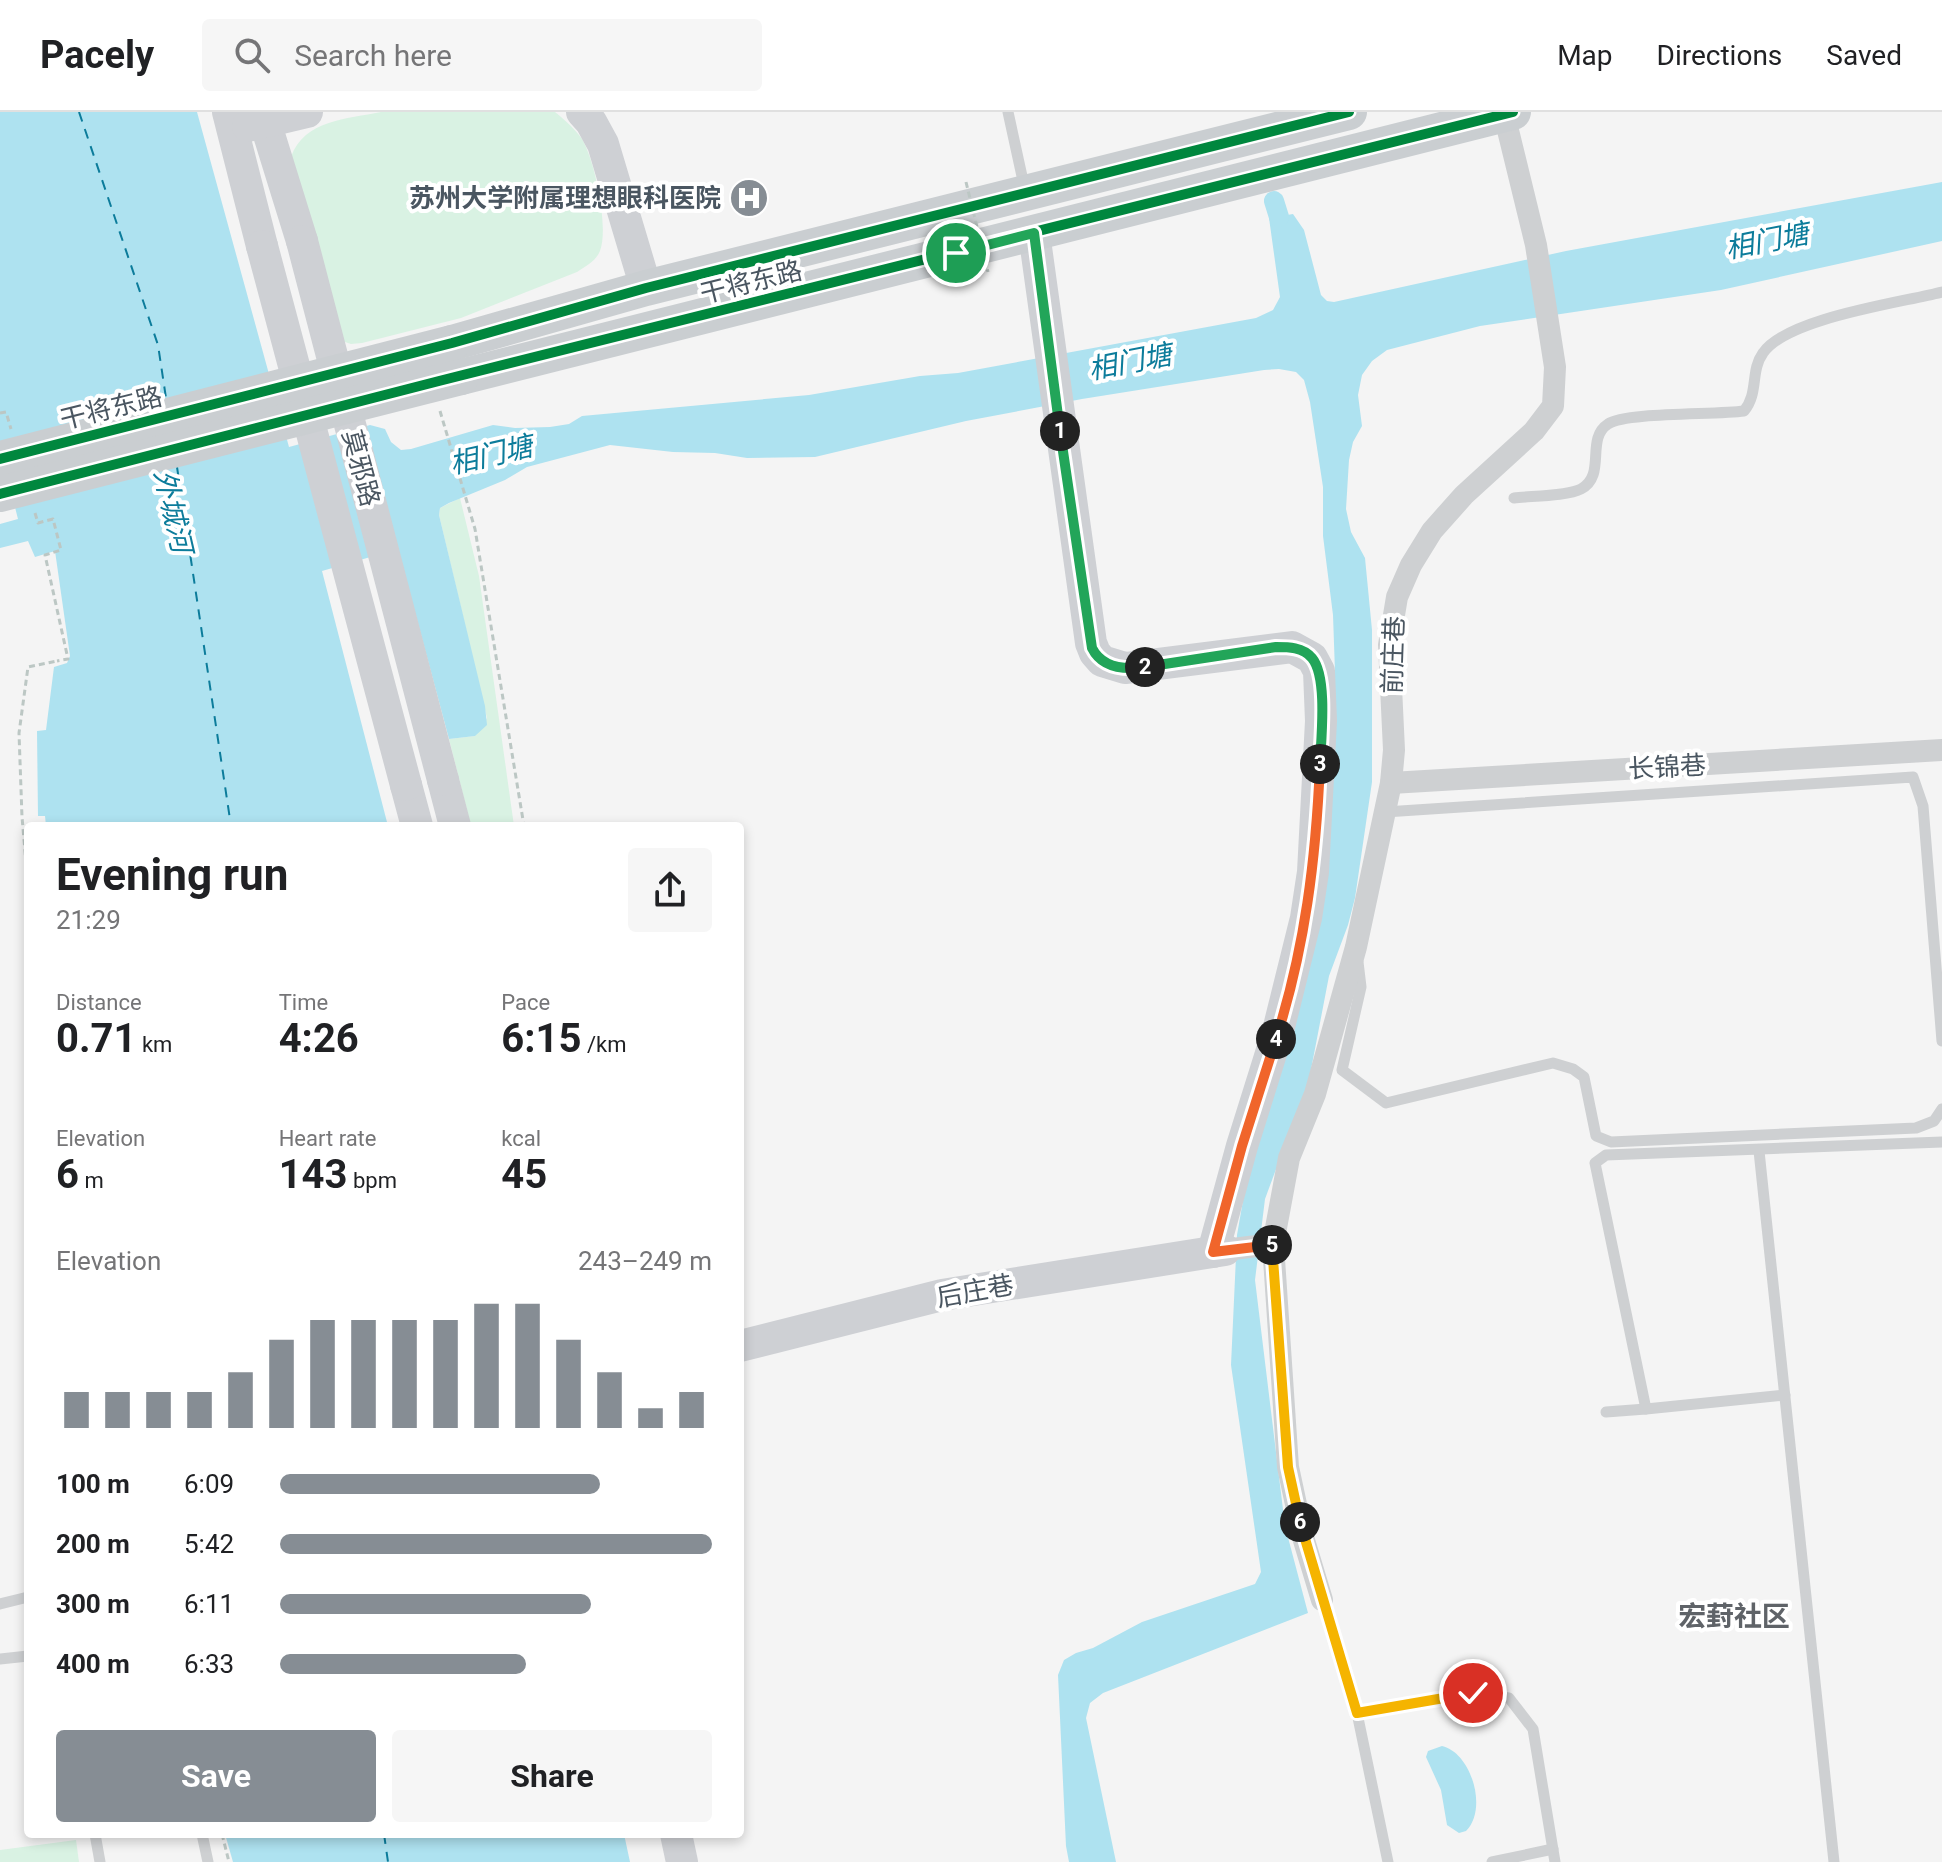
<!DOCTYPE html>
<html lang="en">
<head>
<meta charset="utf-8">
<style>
  body { margin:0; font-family:Roboto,"Noto Sans SC",sans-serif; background:#f6f6f6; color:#202124; height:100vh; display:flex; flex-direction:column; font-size:30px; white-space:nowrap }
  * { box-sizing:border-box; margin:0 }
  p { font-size:26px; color:#757577 }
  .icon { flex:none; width:44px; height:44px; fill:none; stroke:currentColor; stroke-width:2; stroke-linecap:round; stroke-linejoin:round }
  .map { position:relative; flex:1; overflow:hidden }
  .details { position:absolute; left:24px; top:710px; width:720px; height:1016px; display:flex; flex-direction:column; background:#fff; border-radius:8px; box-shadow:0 4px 12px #0003 }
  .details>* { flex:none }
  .pin { position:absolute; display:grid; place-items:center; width:68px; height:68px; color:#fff; margin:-34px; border:4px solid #fff; border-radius:50%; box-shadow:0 2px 8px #0007 }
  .km { position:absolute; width:40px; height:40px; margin:-20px; border-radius:50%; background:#222; color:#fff; font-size:22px; line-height:40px; text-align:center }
  .round { display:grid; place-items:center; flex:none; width:84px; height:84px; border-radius:8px; background:#f6f6f6 }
  .headline { display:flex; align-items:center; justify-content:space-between; height:136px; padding:0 32px }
  h1 { font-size:44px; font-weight:700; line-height:60px }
  .figures { display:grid; grid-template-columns:repeat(3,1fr); gap:12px; height:136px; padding:8px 32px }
  .figures div { display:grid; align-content:center }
  .figures b { font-size:40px; font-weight:700 }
  .figures small { font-size:22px; font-weight:400 }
  .figures p { font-size:22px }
  .chart { height:224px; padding:16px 32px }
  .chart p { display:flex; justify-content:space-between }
  .chart svg { width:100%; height:144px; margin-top:8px; stroke:#868d94; stroke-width:6 }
  .primary-button { display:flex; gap:16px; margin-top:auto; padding:16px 32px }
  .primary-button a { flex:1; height:92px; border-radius:8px; background:#868d94; color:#fff; font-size:32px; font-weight:700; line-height:92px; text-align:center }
  .primary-button a+a { background:#f6f6f6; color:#202124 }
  ul { padding:0 32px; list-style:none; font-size:26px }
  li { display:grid; grid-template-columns:128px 96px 1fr; align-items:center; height:60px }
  li i { height:20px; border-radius:10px; background:#868d94 }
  header { display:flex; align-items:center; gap:48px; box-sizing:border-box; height:112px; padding:0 40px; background:#fff; border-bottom:2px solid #e0e0e0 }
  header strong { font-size:38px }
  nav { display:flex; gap:44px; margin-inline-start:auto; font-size:28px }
  .search { width:560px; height:72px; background:#f6f6f6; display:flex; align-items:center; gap:20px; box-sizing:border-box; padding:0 28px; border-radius:8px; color:#757577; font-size:30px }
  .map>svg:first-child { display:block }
</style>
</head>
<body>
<header>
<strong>Pacely</strong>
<div class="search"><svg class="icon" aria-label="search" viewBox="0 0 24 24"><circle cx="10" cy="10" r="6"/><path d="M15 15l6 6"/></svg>Search here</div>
<nav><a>Map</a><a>Directions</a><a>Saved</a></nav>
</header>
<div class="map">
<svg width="1942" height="1750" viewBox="0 0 1942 1750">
  <rect width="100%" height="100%" fill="#f4f4f4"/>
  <!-- green -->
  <g fill="#d9f2e3">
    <path d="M 381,0 L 555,0 C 565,8 575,17 582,27 C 595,49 609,115 600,139 C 596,149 586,154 577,160 L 461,206 L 362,231 L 351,232 L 342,229 L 291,45 C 304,8 347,7 381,0 Z"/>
    <path d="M 460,386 L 479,464 L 514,714 L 471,714 L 449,627 L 475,624 L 487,606 L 439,403 L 440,396 Z"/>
    <path d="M 76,1728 L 79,1750 L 0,1750 L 0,1738 Z"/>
  </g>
  <!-- water -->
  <g fill="#aee2f0">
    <path d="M 0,0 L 197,0 L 289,335 L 370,313 L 385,317 L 391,330 L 401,338 L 411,337 L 493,313 L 515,316 L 550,315 L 569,312 L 582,304 L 809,283 L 920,264 L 958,261 L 1256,206 L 1273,198 L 1280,185 L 1269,106 L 1293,102 L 1304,118 L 1321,183 L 1327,189 L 1334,190 L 1566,139 L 1942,70 L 1942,129 L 1721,178 L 1480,214 L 1387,238 L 1372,249 L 1362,263 L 1358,283 L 1362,314 L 1353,330 L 1349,348 L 1346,397 L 1351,420 L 1365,446 L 1372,518 L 1372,670 L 1355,786 L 1348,813 L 1329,864 L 1309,968 L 1265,1087 L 1255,1168 L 1285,1414 L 1308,1501 L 1103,1581 L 1090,1591 L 1086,1606 L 1116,1750 L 1069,1750 L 1066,1734 L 1058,1563 L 1064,1548 L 1076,1541 L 1093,1536 L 1142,1510 L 1255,1472 L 1261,1460 L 1231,1253 L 1237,1123 L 1335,560 L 1333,503 L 1323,424 L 1323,375 L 1310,290 L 1304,268 L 1296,260 L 1279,257 L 1264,258 L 1082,287 L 966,309 L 815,345 L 747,346 L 715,341 L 673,340 L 610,333 L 527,355 L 505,368 L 449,391 L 440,396 L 439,403 L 485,594 L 487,613 L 475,624 L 449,627 L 398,437 L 322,459 L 388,714 L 46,714 L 45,704 L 38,704 L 37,619 L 46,618 L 54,555 L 67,551 L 70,544 L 55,439 L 35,445 L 28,429 L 0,436 L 0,412 L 18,407 L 0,336 Z"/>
    <path d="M 1442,1634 C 1472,1641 1488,1698 1466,1719 L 1459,1721 L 1447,1713 L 1441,1678 L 1426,1645 L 1428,1639 Z"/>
    <path d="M 225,1722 L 624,1722 L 630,1750 L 233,1750 Z"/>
  </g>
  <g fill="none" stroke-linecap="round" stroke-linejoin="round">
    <!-- canal -->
    <path stroke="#aee2f0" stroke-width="20" d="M 1274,89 L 1279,105"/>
    <!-- ferry -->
    <g stroke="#0c7c9b" stroke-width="2" stroke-dasharray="10 8" stroke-linecap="butt">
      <path d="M 79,0 L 158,233 L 166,286"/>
      <path d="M 177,355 L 231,714"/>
      <path d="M 384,1722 L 388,1750"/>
    </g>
    <!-- path -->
    <g stroke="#bcc7c4" stroke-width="3" stroke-dasharray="6 4" stroke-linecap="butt">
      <path d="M 440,299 L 475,417 L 524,714"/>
      <path d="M 28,773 L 22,705 L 19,621 L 28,555 L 57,549"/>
      <path d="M 222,1722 L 229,1750"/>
    </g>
    <!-- lane -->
    <g stroke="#ced0d2" stroke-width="11">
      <path d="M 1008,0 L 1025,78"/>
      <path d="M 1514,386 C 1531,384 1568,384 1581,377 C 1607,363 1585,327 1608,312 C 1625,300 1716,303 1744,299 C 1759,281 1750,259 1763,241 C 1787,206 1899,191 1942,180"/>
      <path d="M 1385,700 L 1913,665 L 1923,694 L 1942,929"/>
      <path d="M 1358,850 L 1361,875 L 1342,958 L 1386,991 L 1553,951 L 1573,957 L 1584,965 L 1596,1024 L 1611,1030 L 1916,1016 L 1934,1009 L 1942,997"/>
      <path d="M 1759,1039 L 1834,1750"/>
      <path d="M 1785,1283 L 1646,1297 L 1595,1051 L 1606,1043 L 1942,1030"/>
      <path d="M 1606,1300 L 1646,1297"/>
      <path d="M 1322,1488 L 1357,1601 L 1388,1750"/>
      <path d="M 0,1492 L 28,1485"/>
      <path d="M 0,1547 L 28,1544"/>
      <path d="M 1357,1601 L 1473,1581 L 1509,1586 L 1533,1617 L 1555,1750"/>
      <path d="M 95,1722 L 100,1750"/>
      <path d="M 202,1722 L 208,1750"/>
      <path d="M 1492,1750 L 1553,1737"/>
    </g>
    <!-- street -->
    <g stroke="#ced0d2" stroke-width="22">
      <path d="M 1391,671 L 1942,638"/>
      <path d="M 1225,1138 L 1273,1132"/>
      <path d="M 1322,1488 L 1303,1425 L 1288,1355 L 1273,1132 L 1289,1046 L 1315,982 L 1356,835 L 1391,671 L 1394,638 L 1389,533 L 1397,485 L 1411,453 L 1432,419 L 1464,383 L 1534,319 L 1553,294 L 1555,255 L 1536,133 L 1504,2"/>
    </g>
    <!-- secondary -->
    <g stroke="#ced0d4" stroke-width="32">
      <path d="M 228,0 L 262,134"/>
      <path d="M 262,0 L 302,129"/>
      <path d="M 582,0 L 591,10 L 603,32 L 646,176"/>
      <path d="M 248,14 L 307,0"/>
      <path d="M 1034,121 L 1091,531 L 1095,541 L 1102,549 L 1125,556 L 1292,535 L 1312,546 L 1319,559 L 1321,609 L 1313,760 L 1306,806 L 1278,919 L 1242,1034 L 1213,1140"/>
      <path d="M 443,668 L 455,714"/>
      <path d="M 406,673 L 417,714"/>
      <path d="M 740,1234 L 942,1183 L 1225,1138"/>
      <path d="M 676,1722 L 682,1750"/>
    </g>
    <!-- primary -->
    <g stroke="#caced1" stroke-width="36">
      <path d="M 452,231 L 646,176 L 1349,0"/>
      <path d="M 461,265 L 1513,0"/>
    </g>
    <!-- path-bridge -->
    <g stroke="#bcc7c4" stroke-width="3" stroke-dasharray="6 4" stroke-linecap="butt">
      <path d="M 966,70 L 988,160"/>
      <path d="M 0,301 L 6,300 L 11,317"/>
      <path d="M 35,401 L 38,411 L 53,407 L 61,438 L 45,443 L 68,547 L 57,549"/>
    </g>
    <!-- secondary-bridge -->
    <g stroke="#ced0d4" stroke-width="32">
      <path d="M 302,129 L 443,668"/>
      <path d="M 262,134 L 406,673"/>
    </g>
    <!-- primary-bridge -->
    <g stroke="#caced1" stroke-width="36">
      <path d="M 0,347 L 452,231"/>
      <path d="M 0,382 L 461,265"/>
    </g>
    <!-- cycleway casing -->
    <g stroke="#fff" stroke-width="15">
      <g id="cycleway">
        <path d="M 0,347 L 452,231 L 646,176 L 1349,0"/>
        <path d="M 0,382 L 439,269 L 1513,0"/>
      </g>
    </g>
    <!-- cycleway -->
    <use href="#cycleway" stroke="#00873e" stroke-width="10"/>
  </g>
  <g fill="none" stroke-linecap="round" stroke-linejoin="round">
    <!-- split-1 casing -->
    <g stroke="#fff" stroke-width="16">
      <path id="split-1" d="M 956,141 L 1034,121 L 1060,319"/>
    </g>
    <!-- split-2 casing -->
    <g stroke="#fff" stroke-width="16">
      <path id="split-2" d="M 1060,319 L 1092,536 C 1102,556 1124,558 1145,555"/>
    </g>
    <!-- split-3 casing -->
    <g stroke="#fff" stroke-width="16">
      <path id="split-3" d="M 1145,555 L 1276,535 C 1288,535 1303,535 1312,546 C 1328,565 1321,627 1320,652"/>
    </g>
    <!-- split-4 casing -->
    <g stroke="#fff" stroke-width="16">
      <path id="split-4" d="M 1276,927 C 1305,836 1316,747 1320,652"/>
    </g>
    <!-- split-5 casing -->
    <g stroke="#fff" stroke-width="16">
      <path id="split-5" d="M 1272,1133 L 1213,1140 L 1242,1034 L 1276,927"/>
    </g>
    <!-- split-6 casing -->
    <g stroke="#fff" stroke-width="16">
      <path id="split-6" d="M 1272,1133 L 1288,1355 L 1300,1410"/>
    </g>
    <!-- split-7 casing -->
    <g stroke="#fff" stroke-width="16">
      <path id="split-7" d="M 1300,1410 L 1357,1601 L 1473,1581"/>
    </g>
    <!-- split-1 -->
    <use href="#split-1" stroke="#22a559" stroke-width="10"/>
    <!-- split-2 -->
    <use href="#split-2" stroke="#22a559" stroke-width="10"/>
    <!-- split-3 -->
    <use href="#split-3" stroke="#22a559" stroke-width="10"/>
    <!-- split-4 -->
    <use href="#split-4" stroke="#f0652b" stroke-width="10"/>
    <!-- split-5 -->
    <use href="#split-5" stroke="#f0652b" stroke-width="10"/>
    <!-- split-6 -->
    <use href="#split-6" stroke="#f5b400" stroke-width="10"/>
    <!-- split-7 -->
    <use href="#split-7" stroke="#f5b400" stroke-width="10"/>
  </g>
  <!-- icons -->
  <defs>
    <g id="hospital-disc" transform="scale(2)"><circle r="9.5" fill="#868d94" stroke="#fff"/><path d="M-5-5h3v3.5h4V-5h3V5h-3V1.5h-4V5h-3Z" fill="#fff"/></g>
  </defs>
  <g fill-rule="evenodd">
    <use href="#hospital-disc" x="749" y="86"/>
  </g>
  <g text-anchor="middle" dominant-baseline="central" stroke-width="8" stroke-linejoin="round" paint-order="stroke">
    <!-- poi labels -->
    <g font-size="26" font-weight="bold" fill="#4a5661" stroke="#fff" text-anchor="end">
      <text x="721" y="86">苏州大学附属理想眼科医院</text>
    </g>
    <!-- street labels -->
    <g font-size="26" fill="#4a5661" stroke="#fff">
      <text transform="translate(751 170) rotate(-14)">干将东路</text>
      <text transform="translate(111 296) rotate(-14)">干将东路</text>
      <text transform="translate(361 356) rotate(75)">莫邪路</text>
      <text transform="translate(1393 543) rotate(-88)">前庄巷</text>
      <text transform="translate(1667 655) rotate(-3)">长锦巷</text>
      <text transform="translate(975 1179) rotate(-10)">后庄巷</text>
    </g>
    <!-- water labels -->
    <g font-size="28" font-style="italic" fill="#0c7c9b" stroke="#fff">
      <text transform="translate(1767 129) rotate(-11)">相门塘</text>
      <text transform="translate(1130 250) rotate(-11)">相门塘</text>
      <text transform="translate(491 343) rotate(-13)">相门塘</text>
      <text transform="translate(173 399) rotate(77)">外城河</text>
    </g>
    <!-- neighbourhood labels -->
    <g font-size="28" font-weight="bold" fill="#5f6368" stroke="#fff">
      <text x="1734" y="1504">宏葑社区</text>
    </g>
  </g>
</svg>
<div class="pin" style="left:956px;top:141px;background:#1e9e55"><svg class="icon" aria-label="arrive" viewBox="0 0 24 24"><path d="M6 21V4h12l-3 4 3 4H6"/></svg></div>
<div class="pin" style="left:1473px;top:1581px;background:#d93025"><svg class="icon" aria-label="check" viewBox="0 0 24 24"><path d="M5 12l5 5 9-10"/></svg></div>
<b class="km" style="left:1060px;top:319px">1</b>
<b class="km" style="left:1145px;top:555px">2</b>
<b class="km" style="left:1320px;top:652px">3</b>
<b class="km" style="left:1276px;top:927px">4</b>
<b class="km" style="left:1272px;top:1133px">5</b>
<b class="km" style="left:1300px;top:1410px">6</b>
<section class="details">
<div class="headline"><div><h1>Evening run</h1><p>21:29</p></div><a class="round"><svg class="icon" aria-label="share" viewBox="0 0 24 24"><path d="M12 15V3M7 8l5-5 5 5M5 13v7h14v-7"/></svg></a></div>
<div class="figures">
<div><p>Distance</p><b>0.71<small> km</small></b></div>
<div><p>Time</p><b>4:26</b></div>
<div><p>Pace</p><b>6:15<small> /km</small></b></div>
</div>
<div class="figures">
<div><p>Elevation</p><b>6<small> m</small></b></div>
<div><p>Heart rate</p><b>143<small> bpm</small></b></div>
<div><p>kcal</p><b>45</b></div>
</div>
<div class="chart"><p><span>Elevation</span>243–249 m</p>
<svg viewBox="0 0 160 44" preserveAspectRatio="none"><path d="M5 44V33M15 44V33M25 44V33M35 44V33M45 44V27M55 44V17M65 44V11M75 44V11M85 44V11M95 44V11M105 44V6M115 44V6M125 44V17M135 44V27M145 44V38M155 44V33"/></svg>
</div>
<ul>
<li><b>100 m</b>6:09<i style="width:74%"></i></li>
<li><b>200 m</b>5:42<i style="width:100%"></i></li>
<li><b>300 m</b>6:11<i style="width:72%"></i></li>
<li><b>400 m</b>6:33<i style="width:57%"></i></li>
</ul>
<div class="primary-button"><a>Save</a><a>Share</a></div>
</section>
</div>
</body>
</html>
